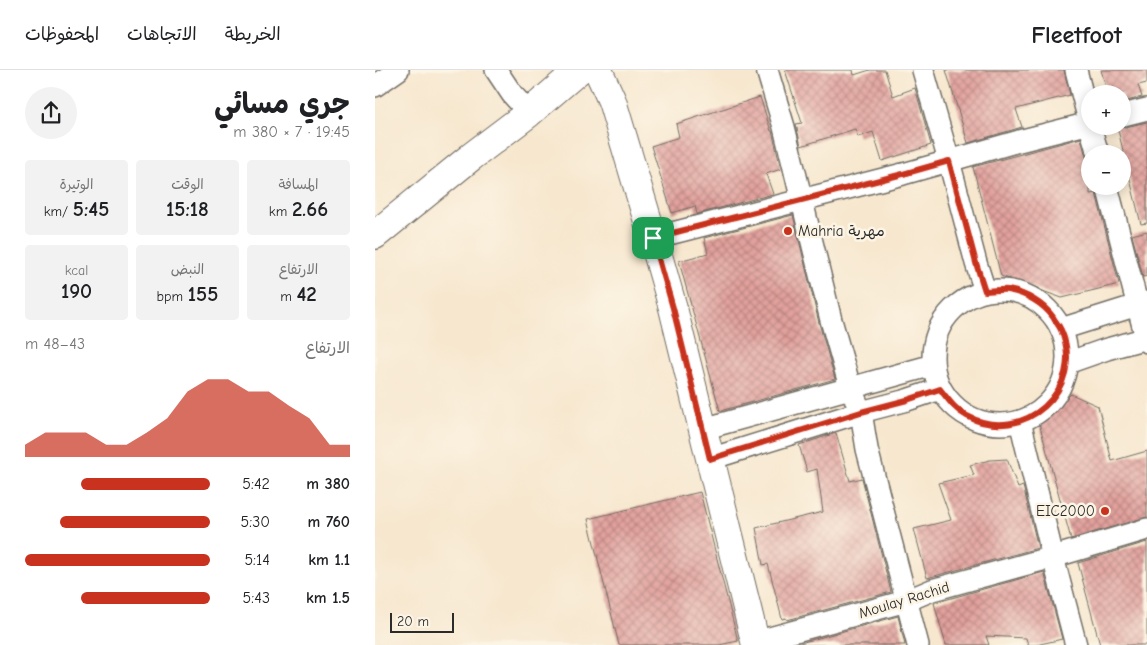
<!DOCTYPE html>
<html lang="ar">
<head>
<meta charset="utf-8">
<style>
  body { margin:0; font-family:"Comic Neue","Playpen Sans Arabic",sans-serif; background:#f2f2f2; color:#202124; direction:rtl; height:100vh; display:flex; flex-direction:column; font-size:19px; white-space:nowrap }
  * { box-sizing:border-box; margin:0 }
  p { font-size:16px; color:#757577 }
  .icon { flex:none; width:28px; height:28px; fill:none; stroke:currentColor; stroke-width:2; stroke-linecap:round; stroke-linejoin:round }
  .map { position:relative; flex:1; overflow:hidden; direction:ltr }
  .drawer { display:flex; flex-direction:column; background:#fff; width:375px }
  .drawer>* { flex:none }
  .fabs { position:absolute; left:706px; top:15px; display:grid; gap:10px }
  .fabs a { display:grid; place-items:center; width:50px; height:50px; border-radius:50%; background:#fff; box-shadow:0 2px 12px #0003; font-size:25px }
  .scale { position:absolute; left:15px; bottom:12px; width:64px; box-sizing:border-box; padding-left:5px; border:2px solid #2b2b2b; border-top:0; font-size:14px; line-height:18px; white-space:nowrap; color:#2b2b2b; -webkit-text-stroke:4px #fcf5e5; paint-order:stroke }
  .pin { position:absolute; display:grid; place-items:center; width:42px; height:42px; color:#fff; margin:-21px; border-radius:10px; box-shadow:0 2px 8px #0006 }
  .round { display:grid; place-items:center; flex:none; width:52px; height:52px; border-radius:26px; background:#f2f2f2 }
  .summary { display:flex; align-items:center; justify-content:space-between; height:85px; padding:0 25px }
  h1 { font-size:28px; font-weight:700; line-height:38px }
  .stats { display:grid; grid-template-columns:repeat(3,1fr); gap:8px; height:85px; padding:5px 25px }
  .stats div { display:grid; align-content:center; border-radius:5px; background:#f2f2f2; text-align:center }
  .stats b { font-size:21px; font-weight:700 }
  .stats small { font-size:14px; font-weight:400 }
  .stats p { font-size:14px }
  .chart { height:140px; padding:10px 25px }
  .chart p { display:flex; justify-content:space-between }
  .chart svg { width:100%; height:90px; margin-top:5px; fill:#c8321e; opacity:.7 }
  ul { padding:0 25px; list-style:none; font-size:16px }
  li { display:grid; grid-template-columns:80px 60px 1fr; align-items:center; height:38px }
  li i { height:12px; border-radius:6px; background:#c8321e }
  header { display:flex; align-items:center; gap:30px; box-sizing:border-box; height:70px; padding:0 25px; background:#fff; border-bottom:1px solid #e0e0e0 }
  header strong { font-size:24px }
  nav { display:flex; gap:28px; margin-inline-start:auto; font-size:18px }
  main { display:flex; flex:1; min-height:0 }
  .map>svg:first-child { display:block }
</style>
</head>
<body>
<header>
<strong>Fleetfoot</strong>
<nav><a>الخريطة</a><a>الاتجاهات</a><a>المحفوظات</a></nav>
</header>
<main>
<div class="map">
<svg width="772" height="575" viewBox="0 0 772 575">
  <defs>
    <pattern id="building-cross-hatch" width="8" height="8" patternUnits="userSpaceOnUse" patternTransform="scale(1.25)"><rect width="8" height="8" fill="#e2a19d"/><path d="M0 0l8 8M0 8l8-8" fill="none" stroke="#b78380"/></pattern>
  </defs>
  <rect width="100%" height="100%" fill="#fcf5e5"/>
  <filter id="ink" filterUnits="userSpaceOnUse"><feTurbulence type="fractalNoise" baseFrequency=".02" numOctaves="2"/><feDisplacementMap in="SourceGraphic" scale="10" xChannelSelector="R" yChannelSelector="G"/><feConvolveMatrix kernelMatrix="1 2 1 2 8 2 1 2 1" color-interpolation-filters="sRGB"/></filter>
  <filter id="wash" filterUnits="userSpaceOnUse"><feTurbulence type="fractalNoise" baseFrequency=".0096" numOctaves="4" result="noise"/><feDisplacementMap in="SourceGraphic" scale="20" xChannelSelector="R" yChannelSelector="G"/><feGaussianBlur stdDeviation="1.12" result="paint"/><feColorMatrix in="noise" values="0 0 0 0 0 0 0 0 0 0 0 0 0 0 0 0 0 1.4 0 .05"/><feComposite in="paint" operator="in"/></filter>
  <g filter="url(#wash)">
    <rect width="100%" height="100%" fill="#f7e7cf"/>
    <g id="blocks">
      <!-- building -->
      <g fill="url(#building-cross-hatch)">
        <path d="M 410,0 L 478,0 L 479,5 L 495,0 L 510,0 L 518,26 L 540,18 L 556,75 L 507,91 L 498,62 L 483,67 L 480,59 L 426,76 L 421,54 L 427,53 Z"/>
        <path d="M 571,0 L 689,0 L 695,25 L 641,39 L 647,57 L 593,73 Z"/>
        <path d="M 726,0 L 772,0 L 772,13 L 763,15 L 767,27 L 748,32 L 748,24 L 733,24 Z"/>
        <path d="M 385,27 L 396,61 L 397,61 L 406,99 L 391,104 L 398,124 L 322,144 L 320,136 L 297,143 L 276,76 L 304,67 L 301,54 Z"/>
        <path d="M 772,52 L 772,153 L 766,154 L 742,56 L 751,57 Z"/>
        <path d="M 706,68 L 711,87 L 715,93 L 715,124 L 721,123 L 744,214 L 687,228 L 626,206 L 598,97 Z"/>
        <path d="M 418,145 L 444,253 L 460,309 L 345,341 L 304,191 L 333,183 L 329,168 Z"/>
        <path d="M 772,161 L 772,206 L 768,207 L 757,165 Z"/>
        <path d="M 696,324 L 723,336 L 737,391 L 772,381 L 772,447 L 696,469 L 664,353 Z"/>
        <path d="M 461,363 L 475,411 L 487,408 L 516,522 L 412,550 L 411,548 L 407,549 L 393,494 L 388,495 L 381,458 L 448,442 L 442,399 L 432,402 L 424,375 Z"/>
        <path d="M 632,389 L 643,418 L 648,416 L 663,478 L 552,508 L 539,459 L 576,450 L 563,413 L 599,405 L 595,395 L 615,390 Z"/>
        <path d="M 325,422 L 363,571 L 344,575 L 244,575 L 213,449 Z"/>
        <path d="M 772,472 L 772,575 L 725,575 L 703,493 Z"/>
        <path d="M 669,502 L 687,569 L 661,575 L 653,575 L 651,568 L 611,566 L 614,575 L 571,575 L 559,533 Z"/>
        <path d="M 523,546 L 530,575 L 418,575 Z"/>
      </g>
    </g>
  </g>
  <g filter="url(#ink)">
    <use href="#blocks" fill-opacity="0" stroke="#726d64" stroke-width="1"/>
    <g fill="none" stroke-linecap="round" stroke-linejoin="round">
      <!-- minor casing -->
      <g stroke="#726d64" stroke-width="24">
        <g id="minor">
          <path d="M 121,0 L 137,24 L 154,43"/>
          <path d="M 392,0 L 409,57 L 456,250 L 475,317 L 486,342 L 492,379 L 543,575"/>
          <path d="M 548,0 L 574,91 L 601,193 L 610,221"/>
          <path d="M 701,0 L 715,55"/>
          <path d="M 0,16 L 23,0"/>
          <path d="M 748,45 L 772,39"/>
          <path d="M 715,56 L 723,84"/>
          <path d="M 732,116 L 772,272"/>
          <path d="M 278,168 L 528,104 L 644,71 L 715,53"/>
          <circle cx="625" cy="287" r="67"/>
          <path d="M 686,259 L 772,232"/>
          <path d="M 692,293 L 732,279 L 772,268"/>
          <path d="M 645,351 L 678,487 L 701,575"/>
          <path d="M 328,359 L 558,295"/>
          <path d="M 335,389 L 486,342 L 532,330 L 565,319"/>
          <path d="M 380,572 L 531,531 L 557,520 L 678,487 L 772,459"/>
        </g>
      </g>
      <!-- tertiary casing -->
      <g stroke="#726d64" stroke-width="30">
        <g id="tertiary">
          <path d="M 223,0 L 237,31 L 278,168 L 298,238 L 381,575"/>
          <path d="M 0,165 L 96,87 L 154,43 L 204,0"/>
        </g>
      </g>
      <!-- minor -->
      <use href="#minor" stroke="#fff" stroke-width="21"/>
      <!-- tertiary -->
      <use href="#tertiary" stroke="#fff" stroke-width="28"/>
    </g>
  </g>
  <g fill="none" stroke-linecap="round" stroke-linejoin="round" filter="url(#ink)">
    <!-- route casing -->
    <g stroke="#fff" stroke-width="10">
      <path id="route" d="M 574,91 L 601,193 L 610,221 C 618,221 626,219 633,220 C 650,223 668,233 678,247 C 680,251 684,255 686,260 C 712,319 648,376 592,346 C 580,340 573,329 565,319 L 532,330 L 486,342 L 335,389 L 298,238 L 278,168 L 528,104 Z"/>
    </g>
    <!-- route -->
    <use href="#route" stroke="#c8321e" stroke-width="6"/>
  </g>
  <!-- markers -->
  <g fill="#c8321e" stroke="#fcf5e5" stroke-width="2">
    <circle cx="413" cy="161" r="5"/>
    <circle cx="730" cy="441" r="5"/>
  </g>
  <g text-anchor="middle" dominant-baseline="central" stroke-width="5" stroke-linejoin="round" paint-order="stroke">
    <!-- poi labels -->
    <g font-size="15" fill="#2b2b2b" stroke="#fcf5e5" text-anchor="start">
      <text x="423" y="161">Mahria مهرية</text>
      <text x="720" y="441" text-anchor="end">EIC2000</text>
    </g>
    <!-- street labels -->
    <g font-size="15" fill="#2b2b2b" stroke="#fcf5e5">
      <text transform="translate(529 530) rotate(-17)">Moulay Rachid</text>
    </g>
  </g>
</svg>
<div class="fabs">
<a>+</a>
<a>−</a>
</div>
<div class="scale">20 m</div>
<div class="pin" style="left:278px;top:168px;background:#1e9e55"><svg class="icon" aria-label="arrive" viewBox="0 0 24 24"><path d="M6 21V4h12l-3 4 3 4H6"/></svg></div>
</div>
<section class="drawer">
<div class="summary"><div><h1>جري مسائي</h1><p>19:45 · 7 × 380 m</p></div><a class="round"><svg class="icon" aria-label="share" viewBox="0 0 24 24"><path d="M12 15V3M7 8l5-5 5 5M5 13v7h14v-7"/></svg></a></div>
<div class="stats">
<div><p>المسافة</p><b>2.66<small> km</small></b></div>
<div><p>الوقت</p><b>15:18</b></div>
<div><p>الوتيرة</p><b>5:45<small> /km</small></b></div>
</div>
<div class="stats">
<div><p>الارتفاع</p><b>42<small> m</small></b></div>
<div><p>النبض</p><b>155<small> bpm</small></b></div>
<div><p>kcal</p><b>190</b></div>
</div>
<div class="chart"><p><span>الارتفاع</span>43–48 m</p>
<svg viewBox="0 0 160 44" preserveAspectRatio="none"><path d="M0 44V38L10 32L20 32L30 32L40 38L50 38L60 32L70 25L80 12L90 6L100 6L110 12L120 12L130 19L140 25L150 38L160 38V44z"/></svg>
</div>
<ul>
<li><b>380 m</b>5:42<i style="width:70%"></i></li>
<li><b>760 m</b>5:30<i style="width:81%"></i></li>
<li><b>1.1 km</b>5:14<i style="width:100%"></i></li>
<li><b>1.5 km</b>5:43<i style="width:70%"></i></li>
</ul>
</section>
</main>
</body>
</html>
